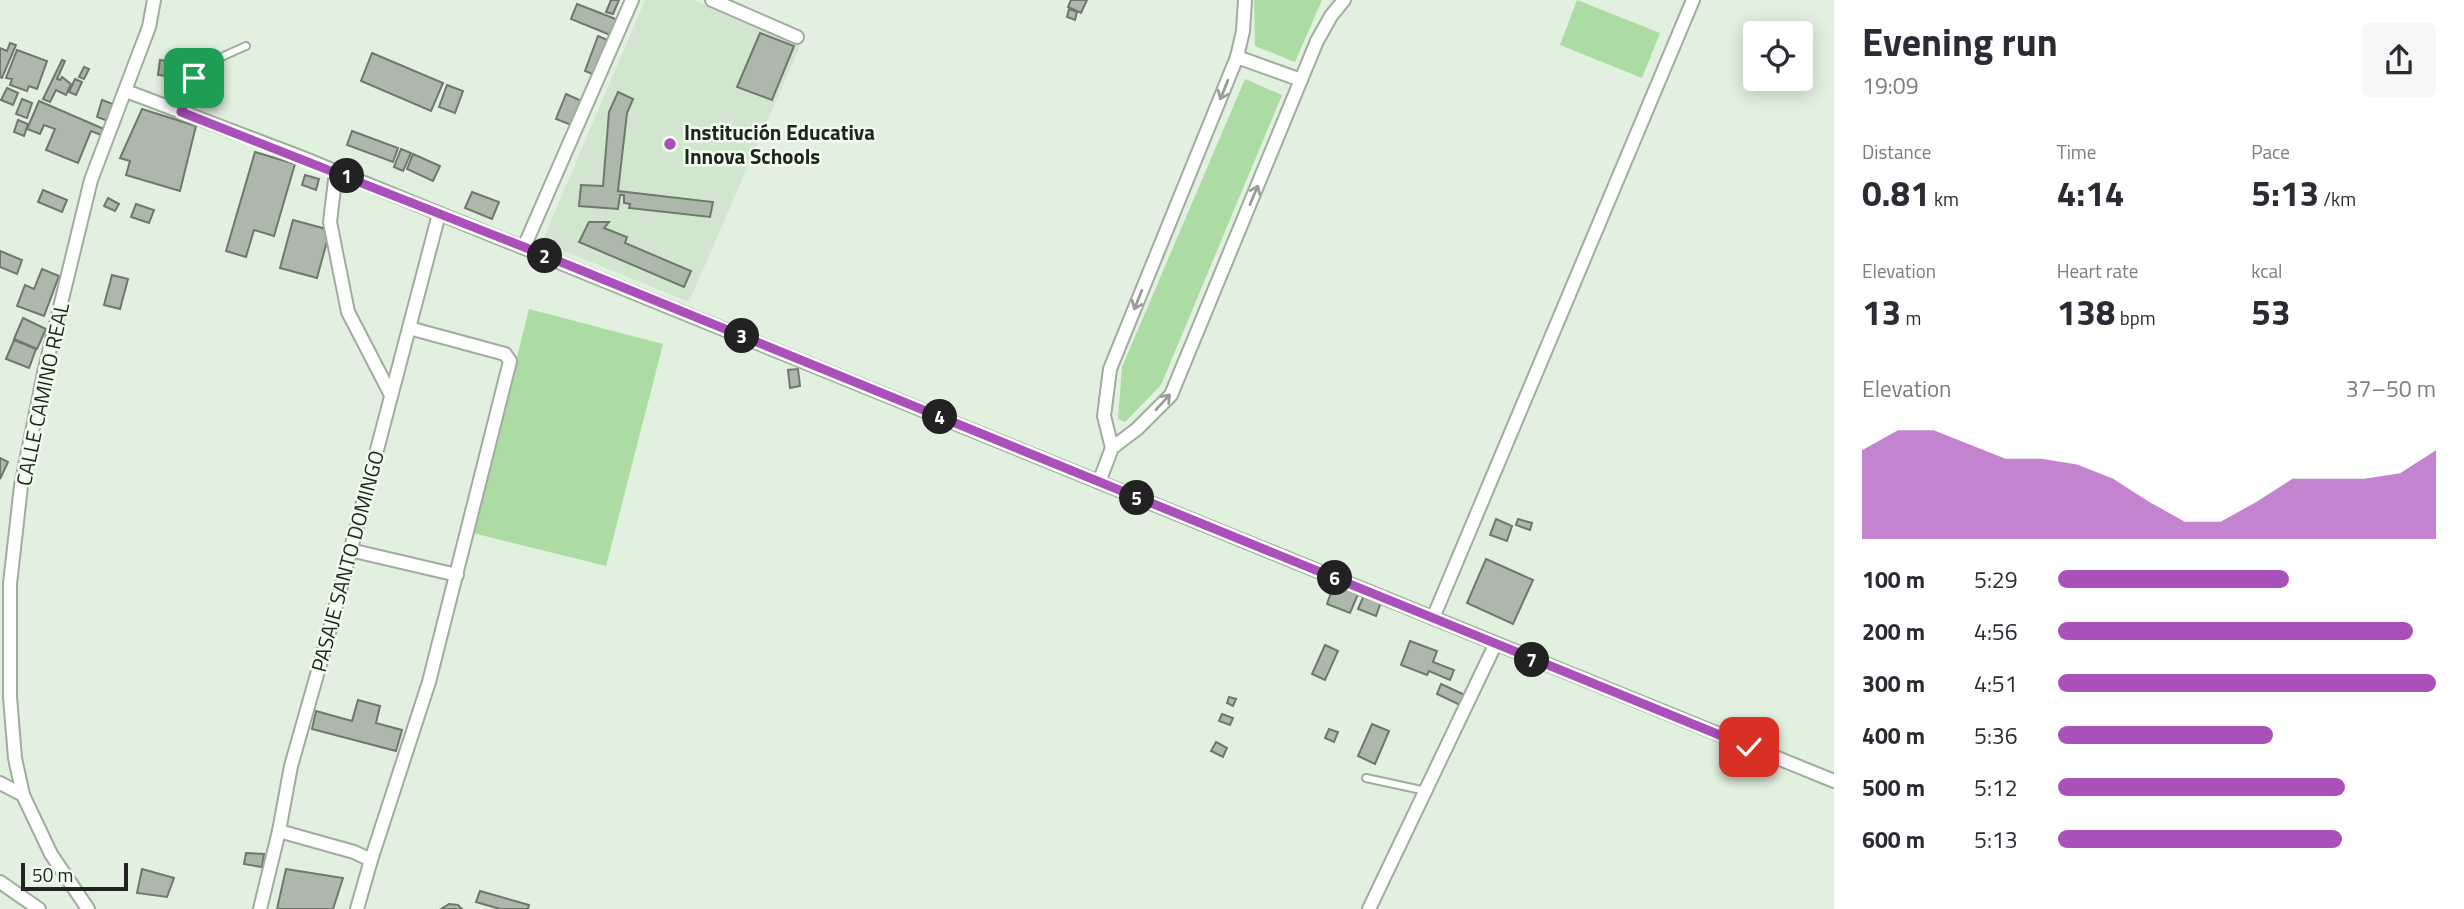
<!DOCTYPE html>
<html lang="en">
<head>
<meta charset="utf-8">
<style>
  body { margin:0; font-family:"Titillium Web",sans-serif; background:#f7f7f7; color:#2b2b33; height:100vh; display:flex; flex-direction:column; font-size:26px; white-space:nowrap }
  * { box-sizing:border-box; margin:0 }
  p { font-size:23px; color:#7c7c81 }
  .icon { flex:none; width:38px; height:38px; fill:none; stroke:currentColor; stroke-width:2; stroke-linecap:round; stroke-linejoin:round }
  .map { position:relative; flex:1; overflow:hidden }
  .side { display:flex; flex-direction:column; background:#fff; width:630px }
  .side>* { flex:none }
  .fabs { position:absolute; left:1743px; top:21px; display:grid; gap:14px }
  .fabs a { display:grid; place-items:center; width:70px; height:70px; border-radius:7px; background:#fff; box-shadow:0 4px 18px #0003; font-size:35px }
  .scale { position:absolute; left:21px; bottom:18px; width:107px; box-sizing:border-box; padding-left:7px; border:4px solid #1f241e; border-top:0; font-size:19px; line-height:24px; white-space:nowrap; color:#1f241e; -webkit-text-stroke:5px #f0fded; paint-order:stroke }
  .pin { position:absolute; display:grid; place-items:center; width:60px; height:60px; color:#fff; margin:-30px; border-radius:14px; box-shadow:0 4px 10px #0006 }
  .km { position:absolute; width:35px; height:35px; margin:-18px; border-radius:50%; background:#222; color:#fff; font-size:19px; line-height:35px; text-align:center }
  .round { display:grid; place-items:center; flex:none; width:74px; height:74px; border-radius:7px; background:#f7f7f7 }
  .summary { display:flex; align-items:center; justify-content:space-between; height:119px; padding:0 28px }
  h1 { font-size:38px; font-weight:700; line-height:52px }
  .metrics { display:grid; grid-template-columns:repeat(3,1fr); gap:10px; height:119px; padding:7px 28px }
  .metrics div { display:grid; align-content:center }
  .metrics b { font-size:35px; font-weight:700 }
  .metrics small { font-size:19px; font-weight:400 }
  .metrics p { font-size:19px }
  .chart { height:196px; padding:14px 28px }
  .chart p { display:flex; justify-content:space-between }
  .chart svg { width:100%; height:126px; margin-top:7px; fill:#aa50bb; opacity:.7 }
  ul { padding:0 28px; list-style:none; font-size:23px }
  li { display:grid; grid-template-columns:112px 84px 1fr; align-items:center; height:52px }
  li i { height:18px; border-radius:9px; background:#aa50bb }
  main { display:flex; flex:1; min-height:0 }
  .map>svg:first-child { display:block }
</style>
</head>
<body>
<main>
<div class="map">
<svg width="1834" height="909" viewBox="0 0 1834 909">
  <rect width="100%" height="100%" fill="#e2f0e0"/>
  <!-- built -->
  <path fill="#d2e5cf" d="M 645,0 L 693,0 L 800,46 L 689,302 L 542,242 Z"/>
  <!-- green -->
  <g fill="#acdca4">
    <path d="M 1254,0 L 1322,0 L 1295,62 L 1255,46 Z"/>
    <path d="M 1577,0 L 1660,33 L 1642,78 L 1560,45 Z"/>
    <path d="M 1245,79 L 1282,95 L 1161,385 L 1125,422 L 1118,419 L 1122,367 Z"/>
    <path d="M 529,309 L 663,344 L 606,566 L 473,533 Z"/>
  </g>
  <!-- building -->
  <g fill="#acb8a9" stroke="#6d796b" stroke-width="2">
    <path d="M 611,0 L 619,0 L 613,14 L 606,12 Z"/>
    <path d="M 1071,0 L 1087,0 L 1081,13 L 1068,7 Z"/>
    <path d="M 577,4 L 621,21 L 615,37 L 571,19 Z"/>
    <path d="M 1069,9 L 1077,12 L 1075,20 L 1067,17 Z"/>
    <path d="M 760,33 L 794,46 L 772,100 L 737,87 Z"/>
    <path d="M 598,36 L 610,41 L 597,76 L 585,71 Z"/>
    <path d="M 10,43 L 16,45 L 2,78 L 0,77 L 0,48 L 7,51 Z"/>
    <path d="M 17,50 L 47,61 L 37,89 L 29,86 L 27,91 L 10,85 L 12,79 L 6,78 Z"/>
    <path d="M 192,52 L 198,55 L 195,63 L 189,60 Z"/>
    <path d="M 372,53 L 443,83 L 431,111 L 361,81 Z"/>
    <path d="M 62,60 L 65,61 L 57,79 L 60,80 L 62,77 L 71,84 L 66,95 L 56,90 L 50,102 L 43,99 Z"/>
    <path d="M 160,60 L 180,63 L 180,78 L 158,75 Z"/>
    <path d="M 186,60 L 193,67 L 187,72 L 180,66 Z"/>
    <path d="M 84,67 L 89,69 L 84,79 L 79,77 Z"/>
    <path d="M 75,79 L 82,82 L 76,95 L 69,92 Z"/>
    <path d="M 447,85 L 463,91 L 455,113 L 439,107 Z"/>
    <path d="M 7,88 L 18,93 L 13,105 L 1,100 Z"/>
    <path d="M 618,92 L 633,99 L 627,113 L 618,191 L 713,202 L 710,217 L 629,208 L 630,204 L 624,203 L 624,195 L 620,195 L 618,209 L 579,206 L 581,185 L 603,186 L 609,112 Z"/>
    <path d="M 566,94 L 584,102 L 574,126 L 556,119 Z"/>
    <path d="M 22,99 L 32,103 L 27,118 L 16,114 Z"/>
    <path d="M 102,100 L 113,104 L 108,121 L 97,117 Z"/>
    <path d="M 39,101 L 104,129 L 101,135 L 91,131 L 78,163 L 46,150 L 55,129 L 44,125 L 40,134 L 27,129 Z"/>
    <path d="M 142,109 L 196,126 L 180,191 L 126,175 L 130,161 L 120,158 Z"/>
    <path d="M 18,120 L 28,124 L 24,136 L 14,132 Z"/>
    <path d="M 352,131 L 398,148 L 393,162 L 347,145 Z"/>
    <path d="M 401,149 L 411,153 L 403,171 L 394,167 Z"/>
    <path d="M 255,152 L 295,164 L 274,236 L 254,230 L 246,257 L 226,251 Z"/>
    <path d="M 413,154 L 440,166 L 433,181 L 407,169 Z"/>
    <path d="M 305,175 L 319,179 L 316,190 L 302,185 Z"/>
    <path d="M 43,190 L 67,200 L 62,212 L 38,202 Z"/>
    <path d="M 472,192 L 499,202 L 492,219 L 465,208 Z"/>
    <path d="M 108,198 L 119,204 L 115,211 L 104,206 Z"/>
    <path d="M 136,204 L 154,210 L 149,223 L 131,217 Z"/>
    <path d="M 293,220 L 330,230 L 317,278 L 280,268 Z"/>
    <path d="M 589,222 L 609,222 L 604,228 L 627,237 L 625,243 L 691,271 L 684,287 L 579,242 Z"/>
    <path d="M 0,251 L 22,260 L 17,274 L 0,267 Z"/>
    <path d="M 42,269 L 59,276 L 44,316 L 17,306 L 25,285 L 34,289 Z"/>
    <path d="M 112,275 L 128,279 L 120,309 L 104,305 Z"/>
    <path d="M 23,318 L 46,329 L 37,349 L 14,339 Z"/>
    <path d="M 14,340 L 36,349 L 29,368 L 6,359 Z"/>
    <path d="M 798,369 L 800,386 L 790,388 L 788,370 Z"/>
    <path d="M 0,458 L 8,462 L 0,479 Z"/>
    <path d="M 1496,519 L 1512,526 L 1507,541 L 1490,535 Z"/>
    <path d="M 1518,519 L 1532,523 L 1530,530 L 1516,525 Z"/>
    <path d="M 1486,559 L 1533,580 L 1513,624 L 1467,603 Z"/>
    <path d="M 1334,584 L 1358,594 L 1350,613 L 1327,604 Z"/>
    <path d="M 1364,595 L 1381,602 L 1376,616 L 1358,609 Z"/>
    <path d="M 1410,641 L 1437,651 L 1433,662 L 1454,670 L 1450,680 L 1429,671 L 1427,675 L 1401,665 Z"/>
    <path d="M 1325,645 L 1338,651 L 1325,680 L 1312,674 Z"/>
    <path d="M 1441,684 L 1465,695 L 1460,705 L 1437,694 Z"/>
    <path d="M 1229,697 L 1236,699 L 1233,706 L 1227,703 Z"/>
    <path d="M 358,700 L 380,706 L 376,723 L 402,730 L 396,751 L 312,729 L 316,711 L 352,721 Z"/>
    <path d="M 1222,714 L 1233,718 L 1230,725 L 1219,721 Z"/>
    <path d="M 1372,724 L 1389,731 L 1375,764 L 1358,756 Z"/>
    <path d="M 1329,729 L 1338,732 L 1334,742 L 1325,738 Z"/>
    <path d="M 1216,742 L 1227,748 L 1223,757 L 1211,751 Z"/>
    <path d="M 246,853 L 264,854 L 262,867 L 244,864 Z"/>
    <path d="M 142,869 L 174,878 L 167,897 L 137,893 Z"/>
    <path d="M 286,869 L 343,878 L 333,909 L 277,909 Z"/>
    <path d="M 480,891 L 529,905 L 528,909 L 500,909 L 476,902 Z"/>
    <path d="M 449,904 L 458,905 L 462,909 L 441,909 Z"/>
  </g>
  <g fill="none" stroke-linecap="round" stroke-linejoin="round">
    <!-- service casing -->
    <g stroke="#a0ad9e" stroke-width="10">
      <g id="service">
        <path d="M 181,112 C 199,67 202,65 246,46"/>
        <path d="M 1366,778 L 1426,791"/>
      </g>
    </g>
    <!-- minor casing -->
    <g stroke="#a0ad9e" stroke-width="16">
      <g id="minor">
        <path d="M 712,0 L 797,37"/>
        <path d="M 1237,57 L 1301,80"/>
        <path d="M 126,91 L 298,156 L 1834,781"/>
        <path d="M 336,172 L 330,222 L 348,312 L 391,395"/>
        <path d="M 524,247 L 632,0"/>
        <path d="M 1112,448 L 1104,416 L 1110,369 L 1237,57 L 1243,31 L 1245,0"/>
        <path d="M 1099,482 L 1112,448 L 1137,429 L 1171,395 L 1317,41 L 1331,16 L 1344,0"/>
        <path d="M 350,550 L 457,575"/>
        <path d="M 1433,618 L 1693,0"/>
        <path d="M 0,783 L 23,795"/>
        <path d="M 279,831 L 354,852 L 371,860 L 357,909"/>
        <path d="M 371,860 L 429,682 L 510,361 L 505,354 L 409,328"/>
        <path d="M 0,882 L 39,909"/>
        <path d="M 88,909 L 51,854 L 23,795 L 15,758 L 10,697 L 10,584 L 21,486 L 44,373 L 91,180 L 149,27 L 154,0"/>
        <path d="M 260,909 L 279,831 L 291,766 L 328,636 L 439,214"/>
        <path d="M 1369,909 L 1495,645"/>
      </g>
    </g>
    <!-- service -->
    <use href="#service" stroke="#fff" stroke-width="6"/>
    <!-- minor -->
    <use href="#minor" stroke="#fff" stroke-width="12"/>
  </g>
  <!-- one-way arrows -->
  <defs><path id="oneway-shaft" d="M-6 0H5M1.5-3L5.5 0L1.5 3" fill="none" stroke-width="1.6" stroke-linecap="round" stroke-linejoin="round" transform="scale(1.75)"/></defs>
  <g stroke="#9a9c9a">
    <use href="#oneway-shaft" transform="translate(1224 90) rotate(112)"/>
    <use href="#oneway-shaft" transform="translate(1254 195) rotate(-67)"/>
    <use href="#oneway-shaft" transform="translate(1138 300) rotate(112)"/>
    <use href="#oneway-shaft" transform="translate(1163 402) rotate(-47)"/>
  </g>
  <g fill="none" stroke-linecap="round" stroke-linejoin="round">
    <!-- route casing -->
    <g stroke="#fff" stroke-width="14">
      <path id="route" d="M 194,78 L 181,112 L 524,247 L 1749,747"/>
    </g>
    <!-- route -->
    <use href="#route" stroke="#aa50bb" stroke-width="9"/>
  </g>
  <!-- markers -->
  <circle fill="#aa50bb" stroke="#f0fded" stroke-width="2.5" cx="670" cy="144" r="7"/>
  <g text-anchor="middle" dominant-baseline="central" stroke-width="5" stroke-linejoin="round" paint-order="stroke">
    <!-- poi labels -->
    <g font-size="21" font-weight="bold" fill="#1f241e" stroke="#f0fded" text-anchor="start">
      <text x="684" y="132">Institución Educativa<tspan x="684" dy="24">Innova Schools</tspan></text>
    </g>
    <!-- street labels -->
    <g font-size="21" fill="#1f241e" stroke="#f0fded">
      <text transform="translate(42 394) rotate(-78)">CALLE CAMINO REAL</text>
      <text transform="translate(347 561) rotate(-75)">PASAJE SANTO DOMINGO</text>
    </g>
  </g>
</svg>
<div class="fabs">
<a><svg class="icon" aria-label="locate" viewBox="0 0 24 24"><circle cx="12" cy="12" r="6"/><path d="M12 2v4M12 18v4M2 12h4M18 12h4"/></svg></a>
</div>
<div class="scale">50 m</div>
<div class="pin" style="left:194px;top:78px;background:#1e9e55"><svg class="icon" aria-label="arrive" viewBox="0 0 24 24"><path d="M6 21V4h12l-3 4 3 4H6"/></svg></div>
<div class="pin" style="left:1749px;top:747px;background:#d93025"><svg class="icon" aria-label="check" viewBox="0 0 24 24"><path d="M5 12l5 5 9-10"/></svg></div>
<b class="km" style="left:347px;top:176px">1</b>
<b class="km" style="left:545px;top:256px">2</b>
<b class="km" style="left:742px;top:336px">3</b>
<b class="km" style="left:940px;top:417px">4</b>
<b class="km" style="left:1137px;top:498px">5</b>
<b class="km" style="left:1335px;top:578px">6</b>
<b class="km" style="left:1532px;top:660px">7</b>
</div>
<section class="side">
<div class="summary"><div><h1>Evening run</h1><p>19:09</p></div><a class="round"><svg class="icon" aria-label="share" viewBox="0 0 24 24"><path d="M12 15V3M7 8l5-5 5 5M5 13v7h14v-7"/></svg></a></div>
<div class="metrics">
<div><p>Distance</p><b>0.81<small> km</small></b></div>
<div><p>Time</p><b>4:14</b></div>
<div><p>Pace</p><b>5:13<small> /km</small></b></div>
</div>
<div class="metrics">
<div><p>Elevation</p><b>13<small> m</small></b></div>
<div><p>Heart rate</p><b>138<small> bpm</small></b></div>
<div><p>kcal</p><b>53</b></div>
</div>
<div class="chart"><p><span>Elevation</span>37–50 m</p>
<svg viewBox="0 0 160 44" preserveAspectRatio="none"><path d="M0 44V13L10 6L20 6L30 11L40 16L50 16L60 18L70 23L80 31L90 38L100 38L110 31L120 23L130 23L140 23L150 21L160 13V44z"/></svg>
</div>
<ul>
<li><b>100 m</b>5:29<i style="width:61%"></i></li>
<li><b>200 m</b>4:56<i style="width:94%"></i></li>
<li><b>300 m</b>4:51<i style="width:100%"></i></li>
<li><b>400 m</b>5:36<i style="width:57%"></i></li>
<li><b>500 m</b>5:12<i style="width:76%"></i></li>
<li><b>600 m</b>5:13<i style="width:75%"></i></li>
</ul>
</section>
</main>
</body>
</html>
